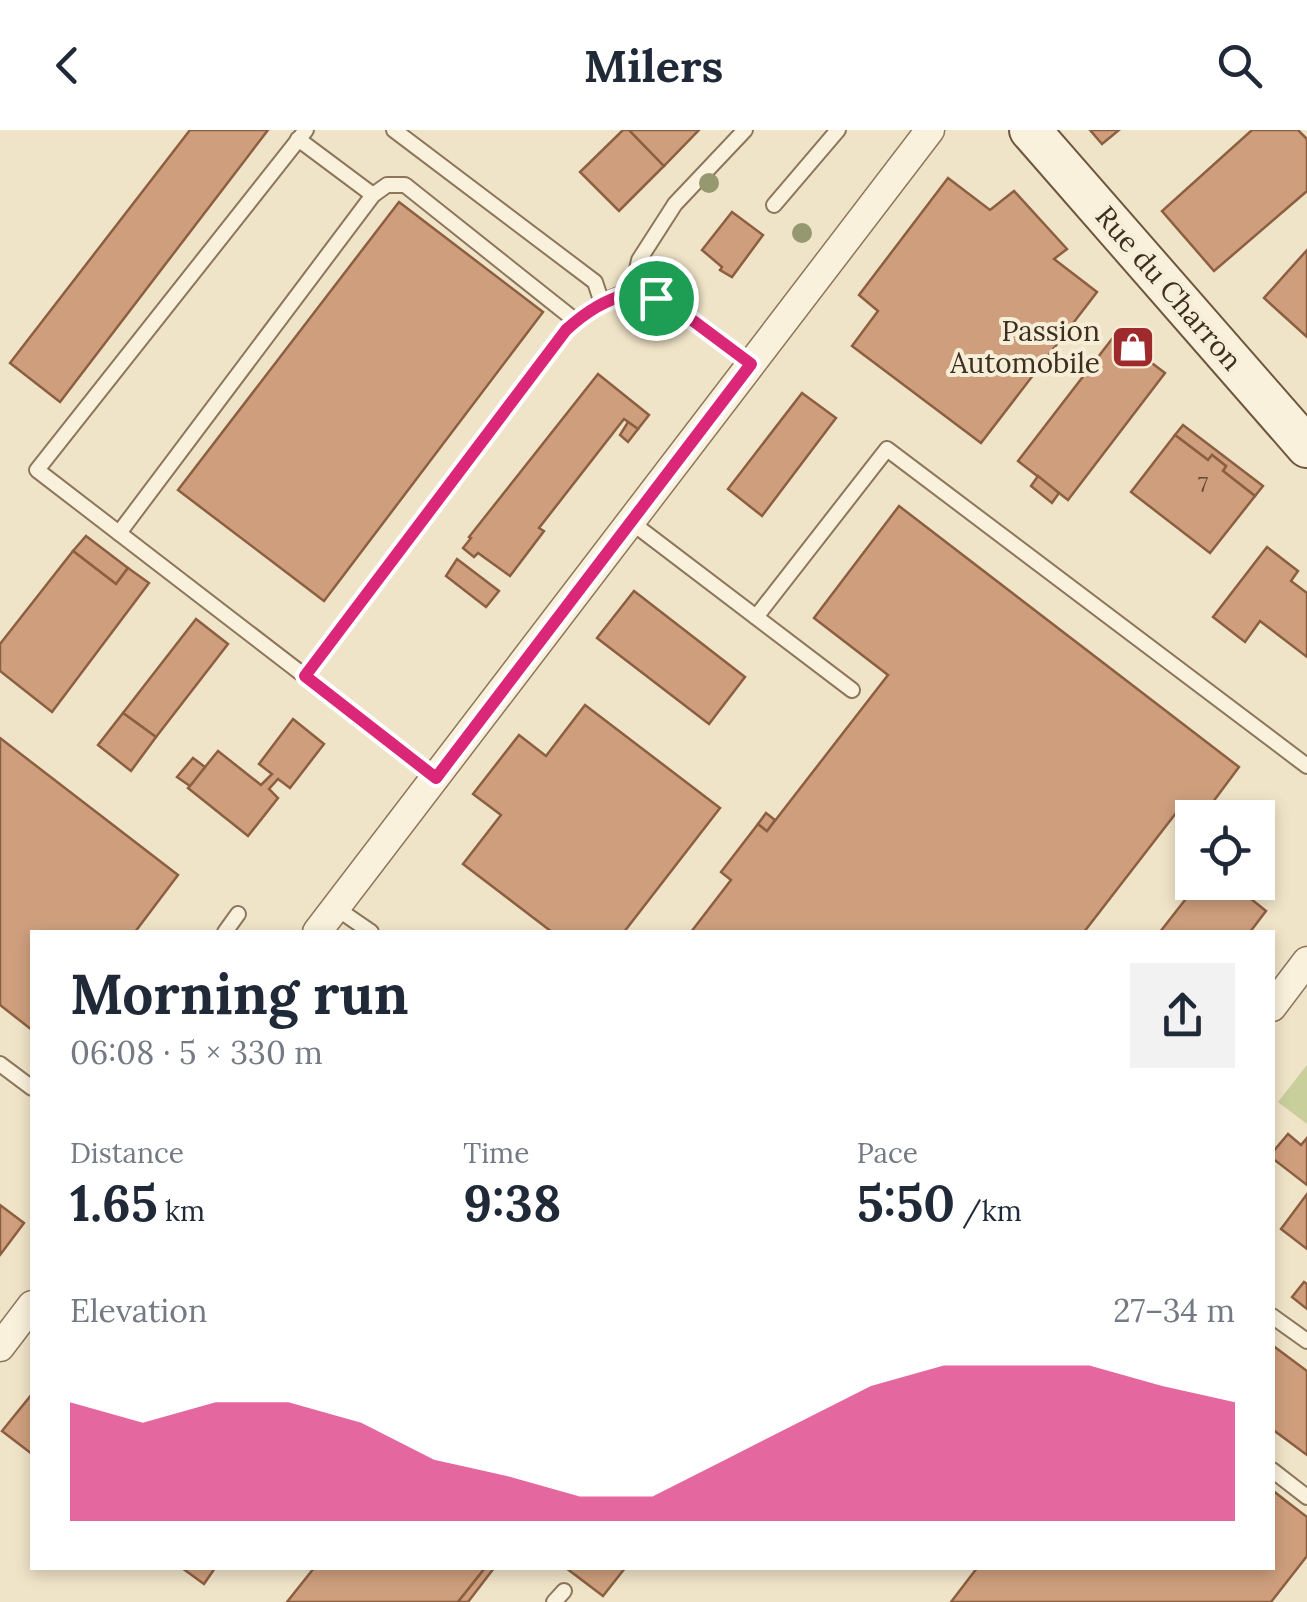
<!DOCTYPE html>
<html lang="en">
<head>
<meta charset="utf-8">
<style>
  body { margin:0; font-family:Lora,serif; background:#f2f2f3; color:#1f2937; height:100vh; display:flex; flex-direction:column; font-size:38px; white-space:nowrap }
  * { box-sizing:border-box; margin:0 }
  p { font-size:32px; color:#747a83 }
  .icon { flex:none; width:55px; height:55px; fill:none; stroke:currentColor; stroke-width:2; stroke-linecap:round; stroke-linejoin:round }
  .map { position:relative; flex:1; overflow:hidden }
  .side { position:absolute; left:30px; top:800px; width:1245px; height:640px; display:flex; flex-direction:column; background:#fff; border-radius:0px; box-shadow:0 5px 15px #0003 }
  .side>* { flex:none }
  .fabs { position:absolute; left:1175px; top:670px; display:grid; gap:20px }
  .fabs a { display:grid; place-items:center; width:100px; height:100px; border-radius:0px; background:#fff; box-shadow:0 5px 15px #0003; font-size:50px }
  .pin { position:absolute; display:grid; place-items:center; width:85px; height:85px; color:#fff; margin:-42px; border:5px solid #fff; border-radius:50%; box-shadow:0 2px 10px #0007 }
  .round { display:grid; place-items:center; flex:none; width:105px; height:105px; border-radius:0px; background:#f2f2f3 }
  .overview { display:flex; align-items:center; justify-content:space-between; height:170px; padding:0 40px }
  h1 { font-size:55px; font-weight:800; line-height:75px }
  .metrics { display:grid; grid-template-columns:repeat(3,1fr); gap:15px; height:170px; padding:10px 40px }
  .metrics div { display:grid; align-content:center }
  .metrics b { font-size:50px; font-weight:800 }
  .metrics small { font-size:28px; font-weight:400 }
  .metrics p { font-size:28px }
  .chart { height:280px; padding:20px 40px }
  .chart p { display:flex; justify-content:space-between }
  .chart svg { width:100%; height:180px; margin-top:10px; fill:#db2777; opacity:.7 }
  header { display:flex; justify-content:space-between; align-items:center; height:130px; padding:0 40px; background:#fff; font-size:45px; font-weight:800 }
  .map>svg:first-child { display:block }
</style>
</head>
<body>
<header><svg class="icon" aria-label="back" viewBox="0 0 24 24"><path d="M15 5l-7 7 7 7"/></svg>Milers<svg class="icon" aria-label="search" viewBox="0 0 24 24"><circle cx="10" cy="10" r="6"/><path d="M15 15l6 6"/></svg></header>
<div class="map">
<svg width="1307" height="1472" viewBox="0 0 1307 1472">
  <rect width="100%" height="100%" fill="#f0e4c8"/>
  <!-- green -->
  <path fill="#c9cf9b" d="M 1307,935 L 1307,994 L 1278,972 Z"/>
  <!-- building -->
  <g fill="#cf9f7d" stroke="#8d5f41" stroke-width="2.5">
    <path d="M 190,0 L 268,0 L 60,272 L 10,233 Z"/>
    <path d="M 623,0 L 629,0 L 664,36 L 619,81 L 580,42 Z"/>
    <path d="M 629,0 L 699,0 L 664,36 Z"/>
    <path d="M 1090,0 L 1119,0 L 1102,14 Z"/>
    <path d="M 1252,0 L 1298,0 L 1307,9 L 1307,61 L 1214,141 L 1162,81 Z"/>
    <path d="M 948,48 L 990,80 L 1014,61 L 1067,119 L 1054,129 L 1097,162 L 981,313 L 852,216 L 878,181 L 859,165 Z"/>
    <path d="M 399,72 L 543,182 L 324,471 L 178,360 Z"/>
    <path d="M 732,82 L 763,105 L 732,147 L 720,140 L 722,137 L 702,120 Z"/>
    <path d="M 1307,120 L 1307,207 L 1264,168 Z"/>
    <path d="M 1115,205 L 1165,243 L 1068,370 L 1018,331 Z"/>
    <path d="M 598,244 L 649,285 L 638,299 L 624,289 L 539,398 L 544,401 L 510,446 L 478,423 L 474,427 L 463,418 L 471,408 L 469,407 Z"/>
    <path d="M 802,263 L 836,288 L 762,386 L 728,359 Z"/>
    <path d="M 628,292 L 638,299 L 628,312 L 620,305 Z"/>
    <path d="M 1183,295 L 1263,356 L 1255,366 L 1223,341 L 1226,336 L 1212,325 L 1208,330 L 1175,305 Z"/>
    <path d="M 1175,305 L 1208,330 L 1212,325 L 1226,336 L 1223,341 L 1255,366 L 1210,423 L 1131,362 Z"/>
    <path d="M 1038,346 L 1059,363 L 1052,373 L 1031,356 Z"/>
    <path d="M 899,376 L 1239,637 L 1201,688 L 1192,688 L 1192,696 L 1176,683 L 1084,802 L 691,802 L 731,750 L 721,742 L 758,694 L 767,701 L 888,545 L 814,488 Z"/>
    <path d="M 86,406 L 128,438 L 116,454 L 73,421 Z"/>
    <path d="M 1267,417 L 1298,441 L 1291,451 L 1307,463 L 1307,527 L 1260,491 L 1245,512 L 1213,487 Z"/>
    <path d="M 73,421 L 116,454 L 128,438 L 149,453 L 52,582 L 0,541 L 0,514 Z"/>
    <path d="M 457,429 L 499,461 L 486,477 L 446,446 Z"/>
    <path d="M 634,461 L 745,547 L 709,594 L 597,508 Z"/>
    <path d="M 196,489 L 228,514 L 156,607 L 123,583 Z"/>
    <path d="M 585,575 L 720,678 L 624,802 L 552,802 L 463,734 L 501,685 L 473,664 L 519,605 L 546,626 Z"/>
    <path d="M 123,583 L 156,607 L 131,641 L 98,615 Z"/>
    <path d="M 293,589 L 324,614 L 290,658 L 278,649 L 269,659 L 278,668 L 248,706 L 188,658 L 218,621 L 261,655 L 272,644 L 259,634 Z"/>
    <path d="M 0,608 L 178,745 L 135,802 L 32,802 L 32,900 L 0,875 Z"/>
    <path d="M 193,628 L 205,637 L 190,656 L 177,647 Z"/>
    <path d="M 766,683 L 775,690 L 767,701 L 758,694 Z"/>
    <path d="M 1199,752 L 1230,752 L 1266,781 L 1250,802 L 1160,802 Z"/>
    <path d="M 1288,1004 L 1301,1015 L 1307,1008 L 1307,1055 L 1272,1028 L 1272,1023 Z"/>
    <path d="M 1307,1064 L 1307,1119 L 1281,1099 Z"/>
    <path d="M 0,1075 L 24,1093 L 0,1125 Z"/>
    <path d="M 1304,1152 L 1307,1154 L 1307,1179 L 1292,1167 Z"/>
    <path d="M 1272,1215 L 1307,1241 L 1307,1325 L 1272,1299 Z"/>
    <path d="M 32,1264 L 32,1324 L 2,1301 Z"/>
    <path d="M 1272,1360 L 1307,1387 L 1307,1426 L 1271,1472 L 951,1472 L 977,1438 L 1272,1438 Z"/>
    <path d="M 182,1438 L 215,1438 L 204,1454 Z"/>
    <path d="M 314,1438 L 485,1438 L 458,1472 L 287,1472 Z"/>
    <path d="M 485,1438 L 494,1438 L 468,1472 L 458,1472 Z"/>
    <path d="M 566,1438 L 625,1438 L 603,1466 Z"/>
  </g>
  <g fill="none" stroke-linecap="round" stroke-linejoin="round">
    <!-- lane casing -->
    <g stroke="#8d765c" stroke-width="18">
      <g id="lane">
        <path d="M 306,0 L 37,340 L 436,647"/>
        <path d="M 394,0 L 595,152 L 602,173"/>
        <path d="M 298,9 L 373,65"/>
        <path d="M 774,75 L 838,0"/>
        <path d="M 632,163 L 639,130 L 675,74 L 745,0"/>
        <path d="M 631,392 L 852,560"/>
        <path d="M 119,403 L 373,65 L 387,55 L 405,55 L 576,191"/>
        <path d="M 756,487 L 887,319 L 1307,636"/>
        <path d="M 305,546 L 566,200 C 584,185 607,163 633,163 C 666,162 724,214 751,234"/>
        <path d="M 336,778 L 371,802"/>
        <path d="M 225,802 L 238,784"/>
        <path d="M 0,934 L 32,958"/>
        <path d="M 1272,1186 L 1307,1211"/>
        <path d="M 1272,1340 L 1307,1367"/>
        <path d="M 554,1472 L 564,1461"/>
      </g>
    </g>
    <!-- street casing -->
    <g stroke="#8d765c" stroke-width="31">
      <g id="street">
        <path d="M 317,802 L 930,0"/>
        <path d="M 1272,877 L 1307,831"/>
        <path d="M 0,1217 L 32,1175"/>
      </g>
    </g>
    <!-- secondary casing -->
    <g stroke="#6f573f" stroke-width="44">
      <path id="secondary" d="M 1030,0 L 1307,317"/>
    </g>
    <!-- lane -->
    <use href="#lane" stroke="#faf1dc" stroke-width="14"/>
    <!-- street -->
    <use href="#street" stroke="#faf1dc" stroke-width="28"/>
    <!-- secondary -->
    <use href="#secondary" stroke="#faf1dc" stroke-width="40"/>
  </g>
  <!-- trees -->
  <g fill="#96986f">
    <circle cx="709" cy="53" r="10"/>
    <circle cx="802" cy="103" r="10"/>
  </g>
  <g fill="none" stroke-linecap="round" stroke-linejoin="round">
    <!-- route casing -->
    <g stroke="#fff" stroke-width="20">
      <path id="route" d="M 632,162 L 656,168 L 676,178 L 751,234 L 436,648 L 305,546 L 566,200 C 588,180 604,171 632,162 Z"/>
    </g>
    <!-- route -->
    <use href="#route" stroke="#db2777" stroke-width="12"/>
  </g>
  <!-- icons -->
  <defs>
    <g id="shop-square" transform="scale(2.25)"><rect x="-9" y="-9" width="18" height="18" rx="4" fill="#9e2a2b" stroke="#f7eed8"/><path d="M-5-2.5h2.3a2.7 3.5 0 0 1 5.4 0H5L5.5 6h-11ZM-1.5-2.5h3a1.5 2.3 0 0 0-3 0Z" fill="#fff"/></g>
  </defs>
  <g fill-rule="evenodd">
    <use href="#shop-square" x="1133" y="217"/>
  </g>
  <g text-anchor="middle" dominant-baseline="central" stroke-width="8" stroke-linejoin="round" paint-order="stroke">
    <!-- number labels -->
    <g font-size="22" fill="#624a37">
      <text x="1203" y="354">7</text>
    </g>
    <!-- street labels -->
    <g font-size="28" fill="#3d2e20" stroke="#f7eed8">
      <text transform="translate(1169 158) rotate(49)">Rue du Charron</text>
    </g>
    <!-- poi labels -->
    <g font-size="28" fill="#3d2e20" stroke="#f7eed8" text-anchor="end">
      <text x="1100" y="201">Passion<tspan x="1100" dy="32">Automobile</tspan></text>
    </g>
  </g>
</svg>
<div class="fabs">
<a><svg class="icon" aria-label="locate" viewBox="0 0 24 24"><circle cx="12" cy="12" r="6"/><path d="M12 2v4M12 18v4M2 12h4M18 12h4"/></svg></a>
</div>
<div class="pin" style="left:656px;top:168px;background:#1e9e55"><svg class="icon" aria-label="arrive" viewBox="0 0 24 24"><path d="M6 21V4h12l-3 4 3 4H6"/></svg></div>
<section class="side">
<div class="overview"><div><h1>Morning run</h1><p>06:08 · 5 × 330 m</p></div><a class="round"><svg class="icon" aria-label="share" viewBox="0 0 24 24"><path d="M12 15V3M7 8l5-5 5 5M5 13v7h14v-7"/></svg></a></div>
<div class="metrics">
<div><p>Distance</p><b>1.65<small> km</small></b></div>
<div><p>Time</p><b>9:38</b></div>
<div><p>Pace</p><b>5:50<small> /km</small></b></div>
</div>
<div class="chart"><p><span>Elevation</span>27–34 m</p>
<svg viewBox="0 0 160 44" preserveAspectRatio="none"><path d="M0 44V15L10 20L20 15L30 15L40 20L50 29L60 33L70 38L80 38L90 29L100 20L110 11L120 6L130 6L140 6L150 11L160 15V44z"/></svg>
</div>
</section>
</div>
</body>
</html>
